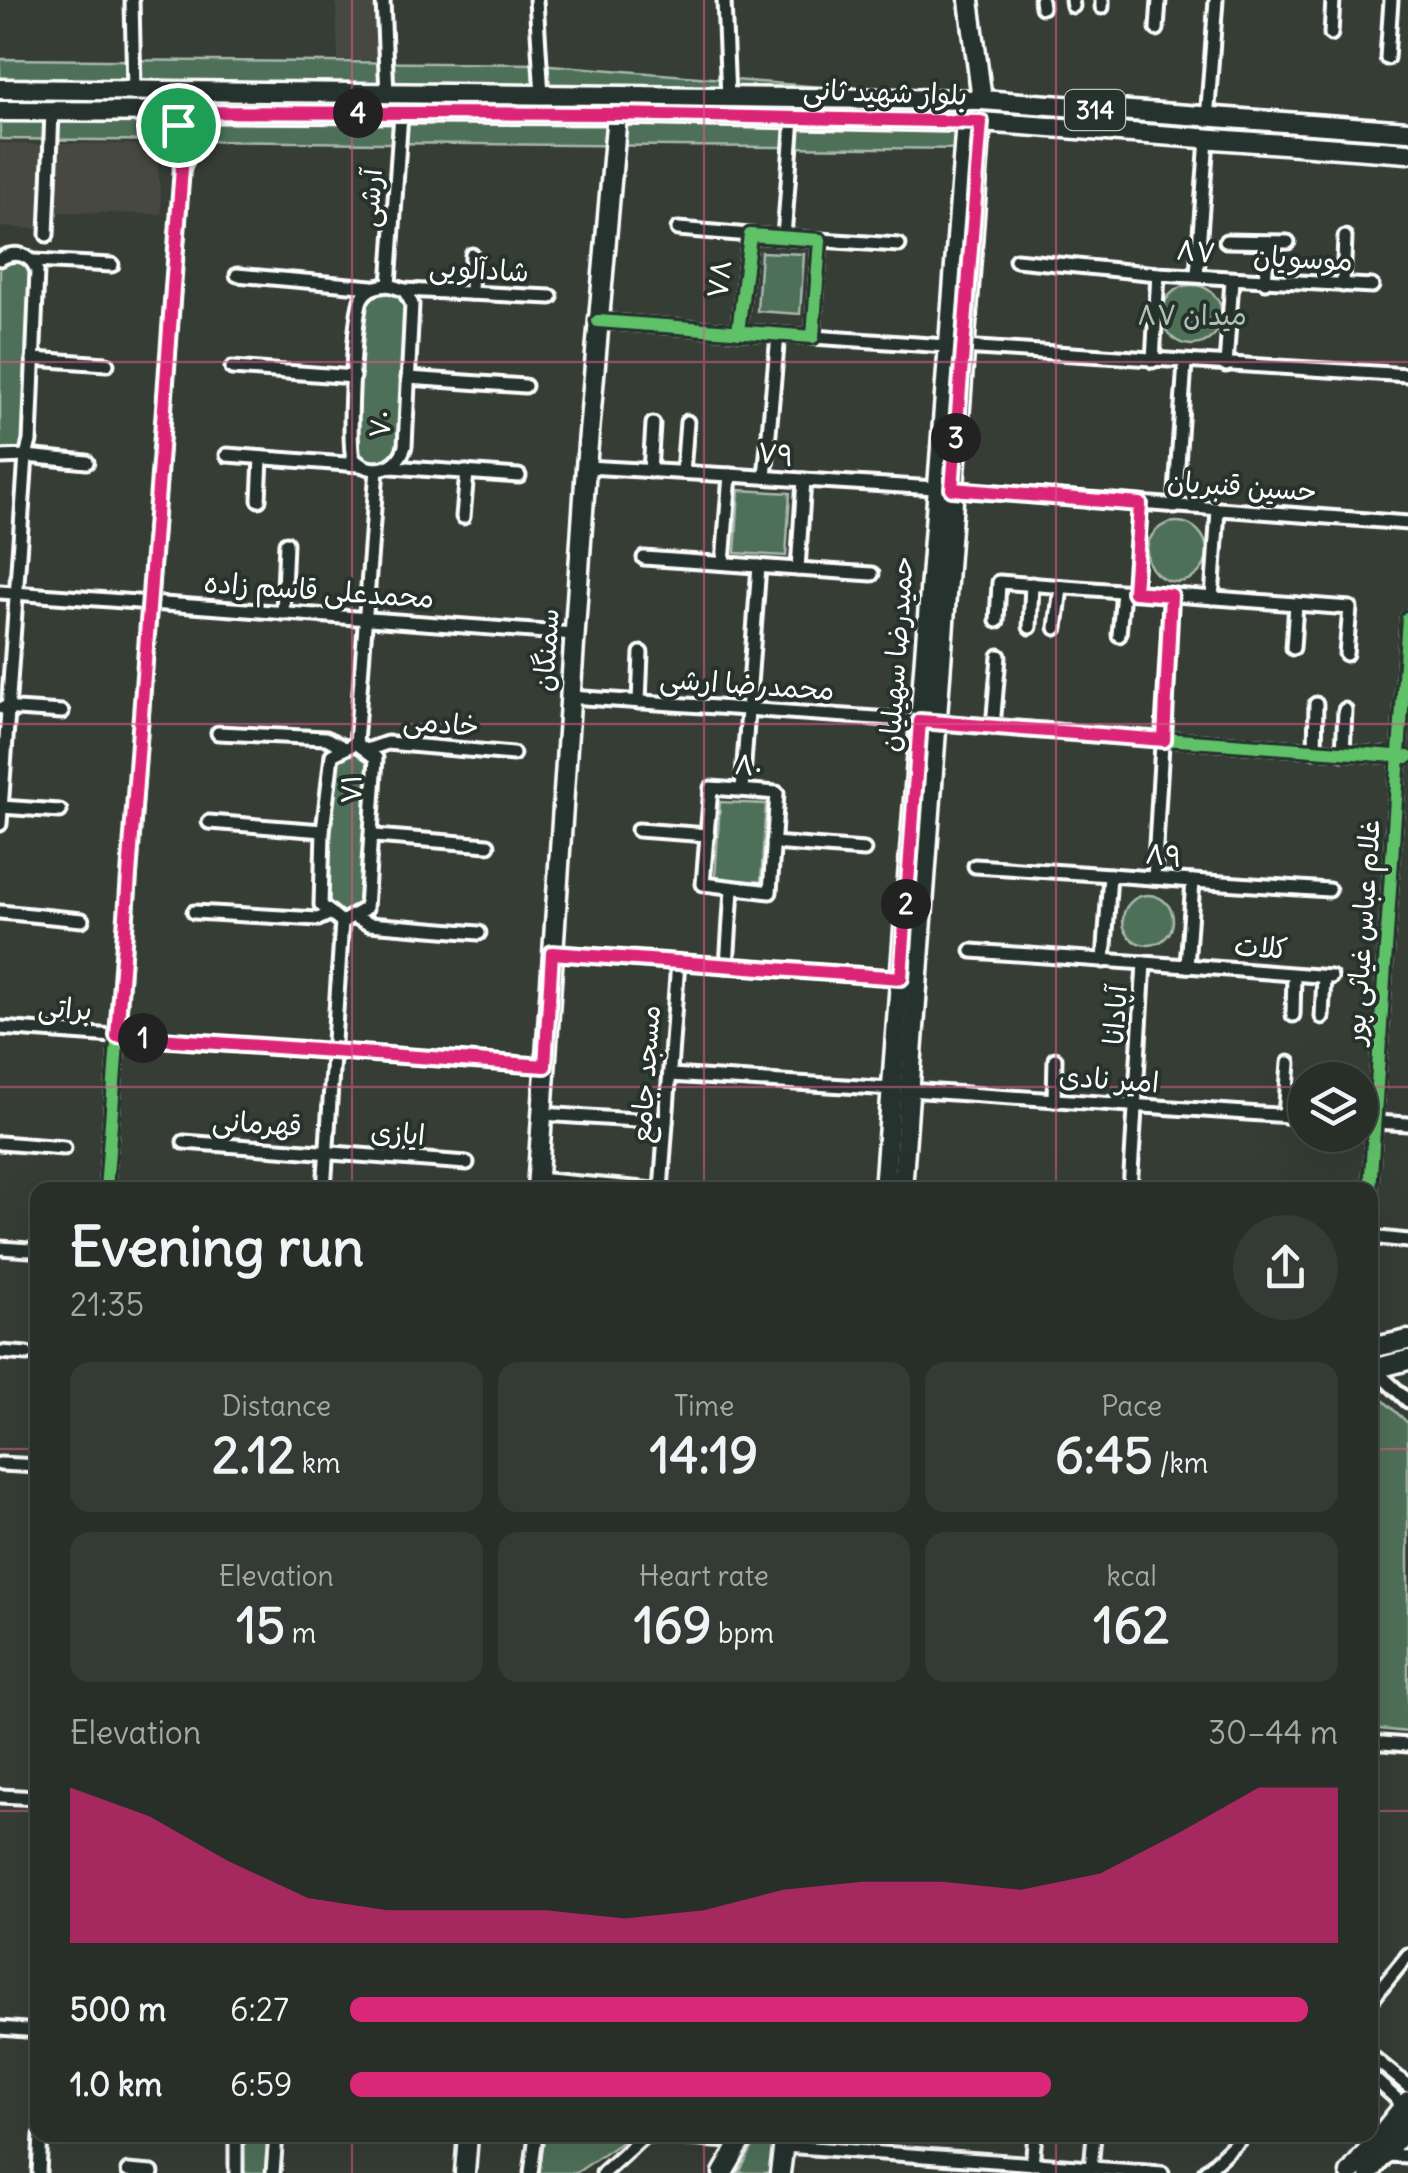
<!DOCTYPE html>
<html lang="en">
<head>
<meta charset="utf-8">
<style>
  body { margin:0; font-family:Delius,"Playpen Sans Arabic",sans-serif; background:#343a34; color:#f1f3f6; height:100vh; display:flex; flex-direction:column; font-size:38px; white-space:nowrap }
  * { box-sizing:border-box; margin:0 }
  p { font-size:32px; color:#a5a8a8 }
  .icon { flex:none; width:55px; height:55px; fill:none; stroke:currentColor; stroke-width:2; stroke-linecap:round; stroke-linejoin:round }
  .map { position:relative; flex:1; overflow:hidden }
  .details { position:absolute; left:30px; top:1182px; width:1348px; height:960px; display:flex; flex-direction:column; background:#282e28; border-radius:20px; box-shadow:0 10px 40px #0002,0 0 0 2px #444a45 }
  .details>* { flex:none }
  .buttons { position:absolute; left:1288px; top:1062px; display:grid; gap:20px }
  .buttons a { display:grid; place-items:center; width:90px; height:90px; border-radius:50%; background:#282e28; box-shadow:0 10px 40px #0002,0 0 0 2px #444a45; font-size:50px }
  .pin { position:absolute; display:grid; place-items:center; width:85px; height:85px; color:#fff; margin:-42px; border:5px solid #fff; border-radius:50%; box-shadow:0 2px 10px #0007 }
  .km { position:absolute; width:50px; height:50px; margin:-25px; border-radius:50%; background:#222; color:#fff; font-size:28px; line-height:50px; text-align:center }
  .round { display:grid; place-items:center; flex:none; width:105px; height:105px; border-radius:52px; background:#343a34 }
  .summary { display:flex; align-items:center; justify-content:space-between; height:170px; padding:0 40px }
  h1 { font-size:55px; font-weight:800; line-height:75px }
  .metrics { display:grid; grid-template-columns:repeat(3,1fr); gap:15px; height:170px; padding:10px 40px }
  .metrics div { display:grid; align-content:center; border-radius:20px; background:#343a34; text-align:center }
  .metrics b { font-size:50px; font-weight:800 }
  .metrics small { font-size:28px; font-weight:400 }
  .metrics p { font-size:28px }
  .chart { height:280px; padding:20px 40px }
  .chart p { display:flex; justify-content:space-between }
  .chart svg { width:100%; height:180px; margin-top:10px; fill:#db2777; opacity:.7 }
  ul { padding:0 40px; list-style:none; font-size:32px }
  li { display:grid; grid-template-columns:160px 120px 1fr; align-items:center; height:75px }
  li i { height:25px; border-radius:12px; background:#db2777 }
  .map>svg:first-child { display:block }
</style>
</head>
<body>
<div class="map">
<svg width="1408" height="2173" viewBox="0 0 1408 2173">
  <rect width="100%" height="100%" fill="#353d35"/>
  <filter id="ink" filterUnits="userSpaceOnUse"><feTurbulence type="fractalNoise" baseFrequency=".01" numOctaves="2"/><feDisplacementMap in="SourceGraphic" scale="20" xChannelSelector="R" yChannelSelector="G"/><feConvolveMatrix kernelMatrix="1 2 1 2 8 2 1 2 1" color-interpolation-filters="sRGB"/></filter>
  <g filter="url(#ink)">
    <!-- built -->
    <g fill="#464a3f">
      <path d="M 336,0 L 383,0 L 386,60 L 338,60 Z"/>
      <path d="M 0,143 L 45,145 L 40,229 L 0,227 Z"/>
      <path d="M 56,143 L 156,145 L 162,214 L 49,212 Z"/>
    </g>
    <!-- green -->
    <g fill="#4f7059" stroke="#a7b8ac" stroke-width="2.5">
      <path d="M 0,59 L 538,64 L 982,100 L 0,89 Z"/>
      <path d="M 0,111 L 981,122 L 967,149 L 0,139 Z"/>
      <path d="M 761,252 L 804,254 L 800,314 L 757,311 Z"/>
      <path d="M 7,255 L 34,261 L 26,456 L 0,457 L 0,259 Z"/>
      <circle cx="1192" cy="315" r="30"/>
      <path d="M 389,285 L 412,304 L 401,459 L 376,468 L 353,458 L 360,300 Z"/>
      <path d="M 739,490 L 790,493 L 786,556 L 735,553 Z"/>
      <circle cx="1177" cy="552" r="30"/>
      <path d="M 356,743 L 376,758 L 366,908 L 342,922 L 321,905 L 332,755 Z"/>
      <path d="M 720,802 L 766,804 L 761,882 L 715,879 Z"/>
      <circle cx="1148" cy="920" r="25"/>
      <path d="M 1370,1388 L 1408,1423 L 1408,1732 L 1370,1728 Z"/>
      <path d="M 236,2135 L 276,2135 L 273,2173 L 236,2173 Z"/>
      <path d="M 544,2135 L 616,2139 L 622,2142 L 576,2173 L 538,2173 Z"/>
      <path d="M 759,2135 L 777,2135 L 772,2173 L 739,2173 Z"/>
    </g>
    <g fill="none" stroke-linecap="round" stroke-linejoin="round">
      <!-- street casing -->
      <g stroke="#fff" stroke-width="19">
        <g id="street">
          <path d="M 132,0 L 134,91"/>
          <path d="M 383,0 L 387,95"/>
          <path d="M 536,0 L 542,96"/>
          <path d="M 724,0 L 728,98"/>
          <path d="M 1041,0 L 1042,7"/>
          <path d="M 1072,0 L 1073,6"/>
          <path d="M 1102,7 L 1102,0"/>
          <path d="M 1157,29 L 1159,0"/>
          <path d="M 1331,34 L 1333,0"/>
          <path d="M 1387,58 L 1391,0"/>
          <path d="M 162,112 L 178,125 L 182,169 L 209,112"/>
          <path d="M 1207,120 L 1216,0"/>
          <path d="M 678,229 L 750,235"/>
          <path d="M 47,235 L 52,112"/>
          <path d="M 784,237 L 793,117"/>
          <path d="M 820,240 L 899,245"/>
          <path d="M 1226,241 L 1288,242"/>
          <path d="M 0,259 C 15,250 31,254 37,271 L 30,441 L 26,456 L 0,457"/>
          <path d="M 1016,260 L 1158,274"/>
          <path d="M 34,261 L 112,265"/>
          <path d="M 237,275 L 372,287"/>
          <path d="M 1197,275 L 1207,139"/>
          <path d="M 1265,282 L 1268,242"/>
          <path d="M 389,285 L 404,290 L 412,304 L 405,446 C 398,470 370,477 353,458 C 348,440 354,311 362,298 C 368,287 378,286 389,285 Z"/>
          <path d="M 389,285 L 401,114"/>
          <path d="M 1343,285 L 1345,237"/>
          <path d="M 404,290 L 551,297"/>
          <path d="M 471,293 L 472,255"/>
          <path d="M 598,321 L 813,337 L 820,240 L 750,235 L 738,332"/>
          <path d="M 813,337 L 946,346"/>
          <path d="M 962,347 L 1408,375"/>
          <path d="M 33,359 L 107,364"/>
          <path d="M 1153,361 L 1158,274 L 1372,286"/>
          <path d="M 1226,365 L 1232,280"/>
          <path d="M 232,368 L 354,377"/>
          <path d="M 408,378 L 525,386"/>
          <path d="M 227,455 L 359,465"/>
          <path d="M 392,467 L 519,476"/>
          <path d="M 586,467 L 730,475"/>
          <path d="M 650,471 L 653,424"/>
          <path d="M 683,472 L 687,422"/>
          <path d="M 765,477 L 778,335"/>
          <path d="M 804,480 L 935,488"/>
          <path d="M 952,489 L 1408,523"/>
          <path d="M 259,500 L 261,458"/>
          <path d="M 1175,507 L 1185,363"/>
          <path d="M 463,517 L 467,472"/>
          <path d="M 644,558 L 798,569 L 804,480 L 730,475 L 723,563"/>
          <path d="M 798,569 L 872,574"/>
          <path d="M 0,592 L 574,634"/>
          <path d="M 1134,592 L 1140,504"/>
          <path d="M 1212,598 L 1218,510"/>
          <path d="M 283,613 L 286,543"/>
          <path d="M 997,621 L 999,582 L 1350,608 L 1346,654"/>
          <path d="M 1030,627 L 1032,584"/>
          <path d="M 1056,628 L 1061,587"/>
          <path d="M 1119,635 L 1123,592"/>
          <path d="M 1293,648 L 1296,604"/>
          <path d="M 570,697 L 920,721"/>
          <path d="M 639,702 L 641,653"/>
          <path d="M 2,708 L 62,712"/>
          <path d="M 935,722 L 1408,757"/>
          <path d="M 993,727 L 999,656"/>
          <path d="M 218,733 L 326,738 L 345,748"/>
          <path d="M 356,743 L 376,758 L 366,908 L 342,922 L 321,905 L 323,831 L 332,755 Z"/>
          <path d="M 356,743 L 377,469"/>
          <path d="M 367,750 L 387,743 L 513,754"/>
          <path d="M 1315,751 L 1316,704"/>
          <path d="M 1343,753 L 1345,710"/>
          <path d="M 711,788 L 777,793 L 770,892 L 703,884 Z"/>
          <path d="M 742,790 L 759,566"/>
          <path d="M 1,807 L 60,811"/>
          <path d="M 209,822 L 323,831"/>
          <path d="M 0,824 L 26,456 L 87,462"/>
          <path d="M 638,830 L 708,835"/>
          <path d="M 375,836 L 488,845"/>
          <path d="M 773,843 L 864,850"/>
          <path d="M 975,866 L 1110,875"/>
          <path d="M 1154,878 L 1171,595"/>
          <path d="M 1193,881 L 1329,890"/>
          <path d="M 0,912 L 82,920"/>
          <path d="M 194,912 L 318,919 L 331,913"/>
          <path d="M 353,916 L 369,924 L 479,933"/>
          <path d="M 972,951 L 1187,966 L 1193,881 L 1110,875 L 1104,961"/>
          <path d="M 552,953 L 901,978"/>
          <path d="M 727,966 L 732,889"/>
          <path d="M 1187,966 L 1331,977"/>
          <path d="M 1293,1015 L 1294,975"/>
          <path d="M 1322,1017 L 1324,977"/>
          <path d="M 0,1028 L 545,1066"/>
          <path d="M 670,1075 L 892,1089"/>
          <path d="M 909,1090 L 1305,1117"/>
          <path d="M 1054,1100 L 1055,1059"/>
          <path d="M 542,1114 L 666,1122"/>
          <path d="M 1285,1116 L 1289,1063"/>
          <path d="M 1360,1121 L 1408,1124"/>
          <path d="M 184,1142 L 467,1163"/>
          <path d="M 0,1143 L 64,1148"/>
          <path d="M 537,1179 L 654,1190"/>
          <path d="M 106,1190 L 182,169"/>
          <path d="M 324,1190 L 342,922"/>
          <path d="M 661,1190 L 678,962"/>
          <path d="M 1130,1190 L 1144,963"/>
          <path d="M 1370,1190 L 1408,618"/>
          <path d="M 1370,1237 L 1408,1241"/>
          <path d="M 0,1248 L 30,1250"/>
          <path d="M 0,1352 L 27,1354"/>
          <path d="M 1374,1369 L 1408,1401"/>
          <path d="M 0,1464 L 38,1466"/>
          <path d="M 1370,1742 L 1408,1745"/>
          <path d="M 0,1796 L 38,1798"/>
          <path d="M 1370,2002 L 1408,1955"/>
          <path d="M 0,2028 L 38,2031"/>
          <path d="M 1370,2055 L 1408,2086"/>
          <path d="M 1370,2075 L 1408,2109"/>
          <path d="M 651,2135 L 741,2142"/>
          <path d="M 784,2146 L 1162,2173"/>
          <path d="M 1384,2155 L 1408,2156"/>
          <path d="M 1032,2164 L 1035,2135"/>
          <path d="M 1091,2169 L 1094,2135"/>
          <path d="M 128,2171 L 152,2173"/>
          <path d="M 39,2173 L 41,2135"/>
          <path d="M 236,2173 L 236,2135"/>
          <path d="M 273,2173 L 276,2135"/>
          <path d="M 531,2173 L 536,2135"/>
          <path d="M 603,2173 L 645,2135"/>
          <path d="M 1204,2173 L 1244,2135"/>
        </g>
      </g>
      <!-- secondary casing -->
      <g stroke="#fff" stroke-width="25">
        <g id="secondary">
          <path d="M 969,0 L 982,100"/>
          <path d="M 537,1190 L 586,467 L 617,114"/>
          <path d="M 884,1190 L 966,122"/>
          <path d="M 902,1190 L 981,122"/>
          <path d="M 1370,1348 L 1408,1340"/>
          <path d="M 1370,1370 L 1408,1360"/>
          <path d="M 465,2173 L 468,2135"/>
          <path d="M 723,2173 L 745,2135"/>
          <path d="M 780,2173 L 785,2135"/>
        </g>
      </g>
      <!-- primary casing -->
      <g stroke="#fff" stroke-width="25">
        <g id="primary">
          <path d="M 0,89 L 982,100 L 1408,131"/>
          <path d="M 0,111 L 617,114 L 981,122 L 1408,153"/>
          <path d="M 1350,2173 L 1408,2101"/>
          <path d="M 1369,2173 L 1408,2125"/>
        </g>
      </g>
      <!-- street -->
      <use href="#street" stroke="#26332d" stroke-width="11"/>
      <!-- secondary -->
      <use href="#secondary" stroke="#26332d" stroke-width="18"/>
      <!-- primary -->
      <use href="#primary" stroke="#26332d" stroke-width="18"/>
      <!-- cycleway casing -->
      <g stroke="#26332d" stroke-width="19">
        <g id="cycleway">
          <path d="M 598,321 L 813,337 L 820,240 L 750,235 L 738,332"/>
          <path d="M 935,722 L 1408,757"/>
          <path d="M 106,1190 L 182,169"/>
          <path d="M 1370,1190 L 1408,618"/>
        </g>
      </g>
      <!-- cycleway -->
      <use href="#cycleway" stroke="#61c268" stroke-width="12"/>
    </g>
  </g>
  <g fill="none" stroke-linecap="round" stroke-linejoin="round" filter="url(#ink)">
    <!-- route casing -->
    <g stroke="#fff" stroke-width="20">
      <path id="route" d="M 162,112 L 617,114 L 981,122 L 952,489 L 1140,504 L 1134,592 L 1171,595 L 1164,740 L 920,721 L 901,978 L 552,953 L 545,1066 L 117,1036 L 182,168 L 178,125 Z"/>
    </g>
    <!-- route -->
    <use href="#route" stroke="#db2777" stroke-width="12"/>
  </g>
  <!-- grid -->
  <path fill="none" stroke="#d45d8c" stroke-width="2.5" stroke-opacity="0.55" d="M 352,0 L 352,1190M 704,0 L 704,1190M 1056,0 L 1056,1190M 0,362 L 1408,362M 0,724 L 1408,724M 0,1087 L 1305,1087M 1360,1087 L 1408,1087M 0,1449 L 38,1449M 1370,1449 L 1408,1449M 0,1811 L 38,1811M 1370,1811 L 1408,1811M 352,2135 L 352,2173M 704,2135 L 704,2173M 1056,2135 L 1056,2173"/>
  <g text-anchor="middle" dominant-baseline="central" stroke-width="8" stroke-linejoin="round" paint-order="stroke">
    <!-- shield labels -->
    <rect fill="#26332d" stroke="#bec2c0" stroke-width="2.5" x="1065" y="90" width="60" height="40" rx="8"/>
    <g font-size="25" font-weight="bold" fill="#fff">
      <text x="1095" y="110">314</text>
    </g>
    <!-- street labels -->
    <g font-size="28" fill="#fff" stroke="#26332d">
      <text transform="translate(885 92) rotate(2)">بلوار شهید ثانی</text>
      <text transform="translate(370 198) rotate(-86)">آرشی</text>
      <text transform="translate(1196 251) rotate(5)">۸۷</text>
      <text transform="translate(1303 258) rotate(3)">موسویان</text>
      <text transform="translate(479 269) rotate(3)">شادآلویی</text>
      <text transform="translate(719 279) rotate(-83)">۷۸</text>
      <text transform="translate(380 424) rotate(-85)">۷۰</text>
      <text transform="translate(776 454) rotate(7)">۷۹</text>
      <text transform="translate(1242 486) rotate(4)">حسین قنبریان</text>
      <text transform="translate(319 590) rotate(4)">محمدعلی قاسم زاده</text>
      <text transform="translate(546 650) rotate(-86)">سمنگان</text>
      <text transform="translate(896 654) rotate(-86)">حمیدرضا سهیلیان</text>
      <text transform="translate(747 684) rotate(4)">محمدرضا ارشی</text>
      <text transform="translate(441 723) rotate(5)">خادمی</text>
      <text transform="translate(749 765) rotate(5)">۸۰</text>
      <text transform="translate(351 789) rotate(-89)">۷۱</text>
      <text transform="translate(1164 855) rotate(6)">۸۹</text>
      <text transform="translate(1362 932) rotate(-86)">غلام عباس غیاثی ‌پور</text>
      <text transform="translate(1261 947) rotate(4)">کلات</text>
      <text transform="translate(65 1008) rotate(4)">براتی</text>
      <text transform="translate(1115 1015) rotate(-86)">آپادانا</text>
      <text transform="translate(645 1074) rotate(-86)">مسجد جامع</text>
      <text transform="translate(1109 1079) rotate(4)">امیر نادی</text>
      <text transform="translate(257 1123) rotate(4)">قهرمانی</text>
      <text transform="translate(398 1133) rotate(4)">ایازی</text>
    </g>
    <!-- park labels -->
    <g font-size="28" fill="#b0bfb4" stroke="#26332d">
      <text x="1192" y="315">میدان ۸۷</text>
    </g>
  </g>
</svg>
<div class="buttons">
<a><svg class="icon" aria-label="layers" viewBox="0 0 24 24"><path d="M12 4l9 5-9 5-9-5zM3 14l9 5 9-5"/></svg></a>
</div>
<div class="pin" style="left:178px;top:125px;background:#1e9e55"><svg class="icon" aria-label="arrive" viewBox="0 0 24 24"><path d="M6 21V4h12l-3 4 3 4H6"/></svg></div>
<b class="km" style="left:143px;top:1038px">1</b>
<b class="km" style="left:906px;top:904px">2</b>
<b class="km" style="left:956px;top:438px">3</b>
<b class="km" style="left:358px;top:113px">4</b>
<section class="details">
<div class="summary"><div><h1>Evening run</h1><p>21:35</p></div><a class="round"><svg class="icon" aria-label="share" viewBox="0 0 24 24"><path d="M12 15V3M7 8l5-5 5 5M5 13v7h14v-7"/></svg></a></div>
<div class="metrics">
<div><p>Distance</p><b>2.12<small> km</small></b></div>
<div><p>Time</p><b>14:19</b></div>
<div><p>Pace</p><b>6:45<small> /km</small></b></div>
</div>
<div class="metrics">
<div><p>Elevation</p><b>15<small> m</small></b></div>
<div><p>Heart rate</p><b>169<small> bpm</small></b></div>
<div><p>kcal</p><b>162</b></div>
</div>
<div class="chart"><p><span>Elevation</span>30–44 m</p>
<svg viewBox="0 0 160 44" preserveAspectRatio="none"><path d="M0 44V6L10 13L20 24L30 33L40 36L50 36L60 36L70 38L80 36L90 31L100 29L110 29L120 31L130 27L140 17L150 6L160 6V44z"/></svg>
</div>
<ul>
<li><b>500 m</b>6:27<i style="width:97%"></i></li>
<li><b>1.0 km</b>6:59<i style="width:71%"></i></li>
</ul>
</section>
</div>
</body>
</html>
